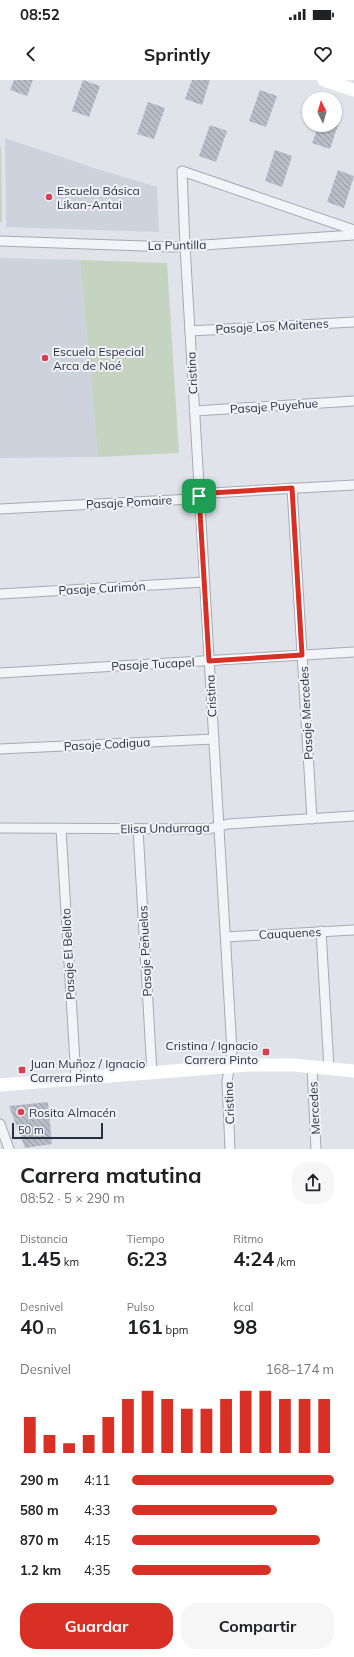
<!DOCTYPE html>
<html lang="es">
<head>
<meta charset="utf-8">
<style>
  body { margin:0; font-family:Mulish,sans-serif; background:#f6f6f6; color:#202124; height:100vh; display:flex; flex-direction:column; font-size:15px; white-space:nowrap }
  * { box-sizing:border-box; margin:0 }
  p { font-size:13px; color:#757577 }
  .icon { flex:none; width:22px; height:22px; fill:none; stroke:currentColor; stroke-width:2; stroke-linecap:round; stroke-linejoin:round }
  .map { position:relative; height:1069px; overflow:hidden }
  .side { display:flex; flex-direction:column; background:#fff; flex:1 }
  .side>* { flex:none }
  .needle { width:26px; rotate:355deg }
  .buttons { position:absolute; left:302px; top:12px; display:grid; gap:8px }
  .buttons a { display:grid; place-items:center; width:40px; height:40px; border-radius:50%; background:#fff; box-shadow:0 1px 3px #0004; font-size:20px }
  .scale { position:absolute; left:12px; bottom:10px; width:91px; box-sizing:border-box; padding-left:4px; border:2px solid #283042; border-top:0; font-size:11px; line-height:14px; white-space:nowrap; color:#283042; -webkit-text-stroke:3px #f0f2f7; paint-order:stroke }
  .pin { position:absolute; display:grid; place-items:center; width:34px; height:34px; color:#fff; margin:-17px; border-radius:8px; box-shadow:0 2px 6px #0006 }
  .round { display:grid; place-items:center; flex:none; width:42px; height:42px; border-radius:16px; background:#f6f6f6 }
  .summary { display:flex; align-items:center; justify-content:space-between; height:68px; padding:0 20px }
  h1 { font-size:22px; font-weight:700; line-height:30px }
  .metrics { display:grid; grid-template-columns:repeat(3,1fr); gap:6px; height:68px; padding:4px 20px }
  .metrics div { display:grid; align-content:center }
  .metrics b { font-size:20px; font-weight:700 }
  .metrics small { font-size:11px; font-weight:400 }
  .metrics p { font-size:11px }
  .chart { height:112px; padding:8px 20px }
  .chart p { display:flex; justify-content:space-between }
  .chart svg { width:100%; height:72px; margin-top:4px; stroke:#d93025; stroke-width:6 }
  .button { display:flex; gap:8px; margin-top:auto; padding:8px 20px }
  .button a { flex:1; height:46px; border-radius:16px; background:#d93025; color:#fff; font-size:16px; font-weight:700; line-height:46px; text-align:center }
  .button a+a { background:#f6f6f6; color:#202124 }
  ul { padding:0 20px; list-style:none; font-size:13px }
  li { display:grid; grid-template-columns:64px 48px 1fr; align-items:center; height:30px }
  li i { height:10px; border-radius:5px; background:#d93025 }
  .status { display:flex; justify-content:space-between; align-items:center; height:28px; padding:0 20px; background:#fff; direction:ltr }
  .status svg { height:11px; fill:currentColor }
  header { display:flex; justify-content:space-between; align-items:center; height:52px; padding:0 20px; background:#fff; font-size:18px; font-weight:700 }
  .map>svg:first-child { display:block }
</style>
</head>
<body>
<div class="status"><b>08:52</b><svg viewBox="0 0 49 12"><path d="M0 12V9h3v3zM5 12V6h3v6zM10 12V3h3v9zM15 12V0h3v12zM26 1h20v11H26zM47 4h2v5h-2z"/></svg></div>
<header><svg class="icon" aria-label="back" viewBox="0 0 24 24"><path d="M15 5l-7 7 7 7"/></svg>Sprintly<svg class="icon" aria-label="heart" viewBox="0 0 24 24"><path d="M12 20l-8-8c-3-5 5-10 8-4 3-6 11-1 8 4z"/></svg></header>
<div class="map">
<svg width="354" height="1069" viewBox="0 0 354 1069">
  <defs>
    <pattern id="grass-tufts" width="24" height="20" patternUnits="userSpaceOnUse"><rect width="24" height="20" fill="#c5d4c1"/><path d="M3 7l-1-3M5 7V3M7 7l1-3M15 17l-1-3M17 17v-4M19 17l1-3" fill="none" stroke="#a9b6a7"/></pattern>
    <pattern id="building-back-hatch" width="6" height="6" patternUnits="userSpaceOnUse"><rect width="6" height="6" fill="#b7bcc7"/><path d="M-1 5l2 2M0 0l6 6M5-1l2 2" fill="none" stroke="#9599a3"/></pattern>
  </defs>
  <rect width="100%" height="100%" fill="#e0e3ea"/>
  <!-- built -->
  <g fill="#ced2dc">
    <path d="M 5,58 L 94,88 L 157,107 L 159,152 L 6,147 Z"/>
    <path d="M 0,178 L 80,180 L 98,377 L 0,378 Z"/>
  </g>
  <!-- grass -->
  <path fill="url(#grass-tufts)" d="M 0,67 L 1,67 L 2,142 L 0,142 Z"/>
  <!-- pitch -->
  <path fill="#c5d4c1" d="M 80,180 L 167,183 L 179,373 L 98,377 Z"/>
  <!-- building -->
  <g fill="url(#building-back-hatch)">
    <path d="M 14,0 L 33,0 L 27,16 L 10,10 Z"/>
    <path d="M 83,0 L 100,6 L 89,37 L 72,31 Z"/>
    <path d="M 192,0 L 210,0 L 202,25 L 185,19 Z"/>
    <path d="M 260,10 L 277,16 L 266,47 L 249,41 Z"/>
    <path d="M 148,22 L 165,28 L 154,59 L 137,54 Z"/>
    <path d="M 210,45 L 227,51 L 216,82 L 199,76 Z"/>
    <path d="M 319,45 L 338,45 L 330,69 L 312,63 Z"/>
    <path d="M 275,70 L 292,76 L 282,107 L 265,101 Z"/>
    <path d="M 338,90 L 354,96 L 344,128 L 327,122 Z"/>
    <path d="M 48,1022 L 52,1064 L 25,1068 L 9,1026 Z"/>
  </g>
  <g fill="none" stroke-linecap="round" stroke-linejoin="round">
    <!-- street casing -->
    <g stroke="#a5aab4" stroke-width="11">
      <g id="street">
        <path d="M 0,161 L 173,167 L 354,155"/>
        <path d="M 190,251 L 354,242"/>
        <path d="M 194,331 L 354,321"/>
        <path d="M 292,408 L 312,739"/>
        <path d="M 0,429 L 192,419 L 211,413 L 354,405"/>
        <path d="M 0,514 L 204,502"/>
        <path d="M 0,593 L 354,572"/>
        <path d="M 0,669 L 214,659"/>
        <path d="M 0,748 L 209,749 L 228,744 L 354,736"/>
        <path d="M 61,749 L 76,999"/>
        <path d="M 138,749 L 152,993"/>
        <path d="M 321,851 L 329,988"/>
        <path d="M 226,857 L 354,850"/>
        <path d="M 312,987 L 316,1069"/>
        <path d="M 0,1044 L 9,1069"/>
        <path d="M 230,1069 L 227,1002 L 232,971 L 185,166 L 182,91 L 354,150"/>
      </g>
    </g>
    <!-- street -->
    <use href="#street" stroke="#f3f4f8" stroke-width="9"/>
    <!-- secondary -->
    <g stroke="#fff" stroke-width="13">
      <path d="M 324,0 L 354,10"/>
      <path d="M 0,1005 L 248,985 L 294,985 L 354,991"/>
    </g>
  </g>
  <g fill="none" stroke-linecap="round" stroke-linejoin="round">
    <!-- route casing -->
    <g stroke="#fff" stroke-width="8">
      <path id="route" d="M 292,408 L 302,575 L 209,581 L 199,416 L 211,413 Z"/>
    </g>
    <!-- route -->
    <use href="#route" stroke="#d93025" stroke-width="5"/>
  </g>
  <!-- markers -->
  <g fill="#d4404f" stroke="#f0f2f7" stroke-width="1.5">
    <circle cx="49" cy="117" r="4"/>
    <circle cx="45" cy="278" r="4"/>
    <rect x="262" y="968" width="8" height="8" rx="2"/>
    <rect x="18" y="986" width="8" height="8" rx="2"/>
    <circle cx="21" cy="1032" r="4"/>
  </g>
  <g text-anchor="middle" dominant-baseline="central" stroke-width="4" stroke-linejoin="round" paint-order="stroke">
    <!-- poi labels -->
    <g font-size="12" fill="#283042" stroke="#f0f2f7" text-anchor="start">
      <text x="57" y="110">Escuela Básica<tspan x="57" dy="14">Likan-Antai</tspan></text>
      <text x="53" y="271">Escuela Especial<tspan x="53" dy="14">Arca de Noé</tspan></text>
      <text x="258" y="965" text-anchor="end">Cristina / Ignacio<tspan x="258" dy="14">Carrera Pinto</tspan></text>
      <text x="30" y="983">Juan Muñoz / Ignacio<tspan x="30" dy="14">Carrera Pinto</tspan></text>
      <text x="29" y="1032">Rosita Almacén</text>
    </g>
    <!-- street labels -->
    <g font-size="12" fill="#283042" stroke="#f0f2f7">
      <text transform="translate(177 165) rotate(-1)">La Puntilla</text>
      <text transform="translate(272 246) rotate(-3)">Pasaje Los Maitenes</text>
      <text transform="translate(192 293) rotate(-93)">Cristina</text>
      <text transform="translate(274 326) rotate(-4)">Pasaje Puyehue</text>
      <text transform="translate(129 422) rotate(-3)">Pasaje Pomaire</text>
      <text transform="translate(102 508) rotate(-3)">Pasaje Curimón</text>
      <text transform="translate(153 584) rotate(-3)">Pasaje Tucapel</text>
      <text transform="translate(211 616) rotate(-93)">Cristina</text>
      <text transform="translate(306 633) rotate(-93)">Pasaje Mercedes</text>
      <text transform="translate(107 664) rotate(-3)">Pasaje Codigua</text>
      <text transform="translate(165 748) rotate(-1)">Elisa Undurraga</text>
      <text transform="translate(290 853) rotate(-3)">Cauquenes</text>
      <text transform="translate(145 871) rotate(-93)">Pasaje Peñuelas</text>
      <text transform="translate(68 874) rotate(-93)">Pasaje El Belloto</text>
      <text transform="translate(229 1023) rotate(-92)">Cristina</text>
      <text transform="translate(314 1028) rotate(-93)">Mercedes</text>
    </g>
  </g>
</svg>
<div class="buttons">
<a><svg class="needle" viewBox="-14 -14 28 28"><path d="M0-13l5 13h-10z" fill="#e53935"/><path d="M0 13l5-13h-10z" fill="#757577"/></svg></a>
</div>
<div class="scale">50 m</div>
<div class="pin" style="left:199px;top:416px;background:#1e9e55"><svg class="icon" aria-label="arrive" viewBox="0 0 24 24"><path d="M6 21V4h12l-3 4 3 4H6"/></svg></div>
</div>
<section class="side">
<div class="summary"><div><h1>Carrera matutina</h1><p>08:52 · 5 × 290 m</p></div><a class="round"><svg class="icon" aria-label="share" viewBox="0 0 24 24"><path d="M12 15V3M7 8l5-5 5 5M5 13v7h14v-7"/></svg></a></div>
<div class="metrics">
<div><p>Distancia</p><b>1.45<small> km</small></b></div>
<div><p>Tiempo</p><b>6:23</b></div>
<div><p>Ritmo</p><b>4:24<small> /km</small></b></div>
</div>
<div class="metrics">
<div><p>Desnivel</p><b>40<small> m</small></b></div>
<div><p>Pulso</p><b>161<small> bpm</small></b></div>
<div><p>kcal</p><b>98</b></div>
</div>
<div class="chart"><p><span>Desnivel</span>168–174 m</p>
<svg viewBox="0 0 160 44" preserveAspectRatio="none"><path d="M5 44V22M15 44V33M25 44V38M35 44V33M45 44V22M55 44V11M65 44V6M75 44V11M85 44V17M95 44V17M105 44V11M115 44V6M125 44V6M135 44V11M145 44V11M155 44V11"/></svg>
</div>
<ul>
<li><b>290 m</b>4:11<i style="width:100%"></i></li>
<li><b>580 m</b>4:33<i style="width:72%"></i></li>
<li><b>870 m</b>4:15<i style="width:93%"></i></li>
<li><b>1.2 km</b>4:35<i style="width:69%"></i></li>
</ul>
<div class="button"><a>Guardar</a><a>Compartir</a></div>
</section>
</body>
</html>
